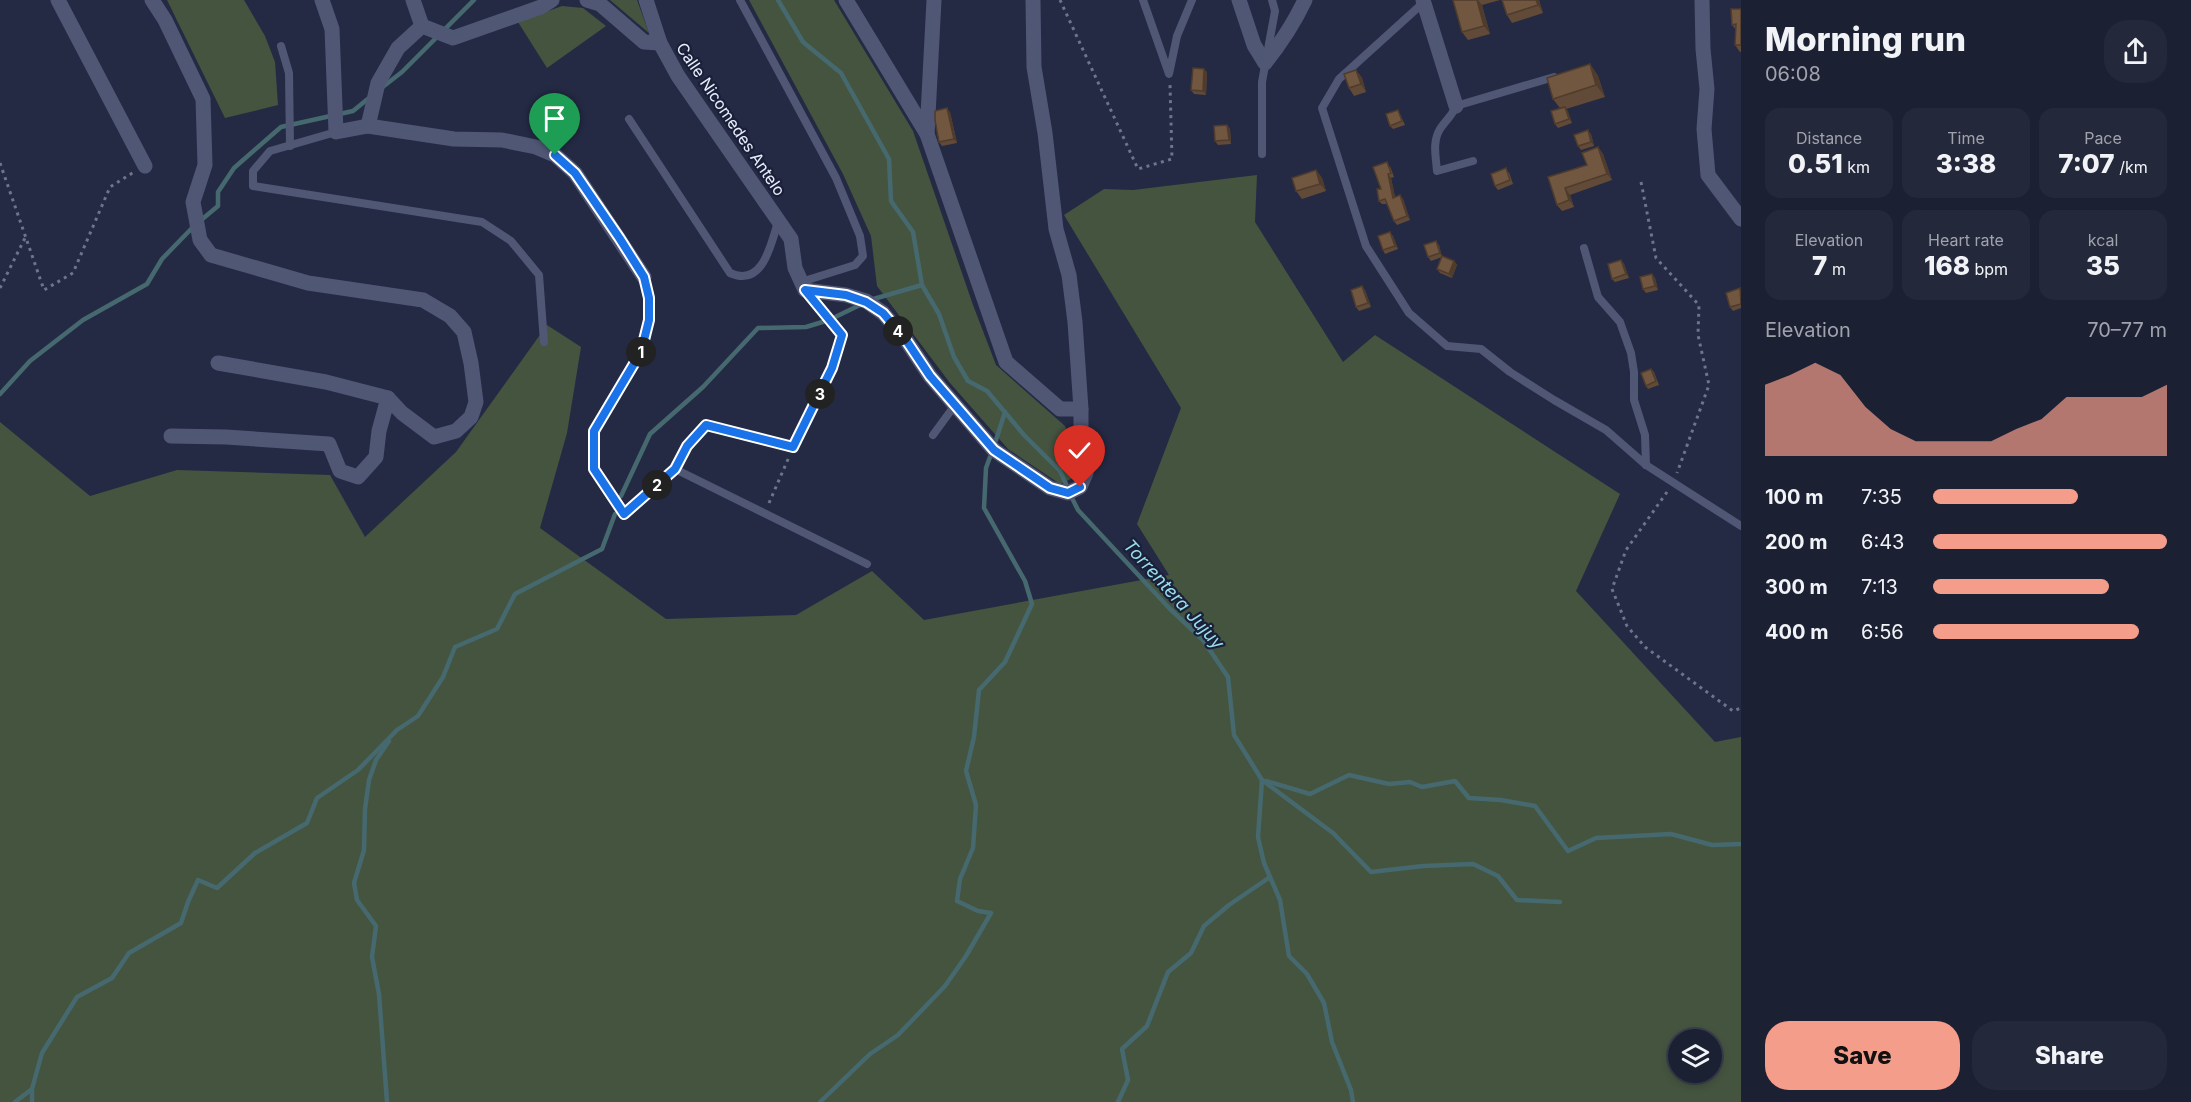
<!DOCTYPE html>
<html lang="en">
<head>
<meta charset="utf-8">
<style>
  body { margin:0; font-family:Inter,sans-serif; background:#24283b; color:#f1f3f6; height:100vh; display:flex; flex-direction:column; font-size:22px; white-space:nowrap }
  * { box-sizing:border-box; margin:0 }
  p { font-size:20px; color:#a0a3ac }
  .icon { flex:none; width:33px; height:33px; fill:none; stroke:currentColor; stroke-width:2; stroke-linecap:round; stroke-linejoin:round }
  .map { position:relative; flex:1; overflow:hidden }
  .side { display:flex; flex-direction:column; background:#1b2033; width:450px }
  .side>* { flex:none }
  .buttons { position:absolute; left:1668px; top:1029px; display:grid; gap:12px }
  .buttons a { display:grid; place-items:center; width:54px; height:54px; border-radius:50%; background:#1b2033; box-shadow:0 3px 9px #0003,0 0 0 2px #393e4e; font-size:30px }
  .pin { position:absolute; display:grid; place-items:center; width:51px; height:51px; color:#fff; margin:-62px -26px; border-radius:50% 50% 50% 0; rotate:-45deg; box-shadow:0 0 6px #0007 }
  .pin .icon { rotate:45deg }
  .km { position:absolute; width:30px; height:30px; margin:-15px; border-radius:50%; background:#222; color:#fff; font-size:16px; line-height:30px; text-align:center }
  .round { display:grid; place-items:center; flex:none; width:63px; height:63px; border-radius:24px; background:#24283b }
  .summary { display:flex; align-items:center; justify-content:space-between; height:102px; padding:0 24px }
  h1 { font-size:33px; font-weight:800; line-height:45px }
  .figures { display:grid; grid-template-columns:repeat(3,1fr); gap:9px; height:102px; padding:6px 24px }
  .figures div { display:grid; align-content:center; border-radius:15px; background:#24283b; text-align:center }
  .figures b { font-size:26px; font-weight:800 }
  .figures small { font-size:16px; font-weight:400 }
  .figures p { font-size:16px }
  .chart { height:168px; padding:12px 24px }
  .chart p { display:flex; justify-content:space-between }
  .chart svg { width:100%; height:108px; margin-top:6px; fill:#f49d8b; opacity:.7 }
  .cta { display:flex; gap:12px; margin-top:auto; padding:12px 24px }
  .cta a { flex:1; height:69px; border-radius:24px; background:#f49d8b; color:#111; font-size:24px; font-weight:800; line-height:69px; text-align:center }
  .cta a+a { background:#24283b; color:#f1f3f6 }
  ul { padding:0 24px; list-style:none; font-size:20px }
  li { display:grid; grid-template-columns:96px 72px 1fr; align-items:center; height:45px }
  li i { height:15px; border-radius:8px; background:#f49d8b }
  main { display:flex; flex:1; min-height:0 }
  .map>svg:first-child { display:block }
</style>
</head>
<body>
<main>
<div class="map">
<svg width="1741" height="1102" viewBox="0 0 1741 1102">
  <rect width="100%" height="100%" fill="#242a44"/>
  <!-- green -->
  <g fill="#44543f" fill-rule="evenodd">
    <path d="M 167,0 L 244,0 L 265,36 L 275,62 L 278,105 L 225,118 Z"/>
    <path d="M 610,0 L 637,0 L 649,33 Z"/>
    <path d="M 749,0 L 834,0 L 913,131 L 973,305 L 996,365 L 1065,426 L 1078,462 L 1075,477 L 1060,484 L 1008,449 L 950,383 L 877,286 L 871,236 L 843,174 Z"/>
    <path d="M 562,6 L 583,8 L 606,26 L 547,68 L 518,22 Z"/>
    <path d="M 1257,175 L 1255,222 L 1343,362 L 1375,335 L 1620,494 L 1576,591 L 1715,742 L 1741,737 L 1741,1102 L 0,1102 L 0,422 L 90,496 L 177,470 L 330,475 L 365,537 L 456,452 L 547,325 L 581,347 L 567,433 L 540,528 L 666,619 L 796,615 L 872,571 L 924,620 L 1169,575 L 1137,524 L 1181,408 L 1064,215 L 1104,189 L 1133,190 ZM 1678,1040 L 1712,1040 L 1712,1072 L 1678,1072 Z"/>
  </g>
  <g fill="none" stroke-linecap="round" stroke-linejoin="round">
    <!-- stream -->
    <g stroke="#46696f" stroke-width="4.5">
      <path d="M 778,0 L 803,42 L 841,73 L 889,159 L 891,201 L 913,232 L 922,285 L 939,314 L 954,357 L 968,381 L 987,391 L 1024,435 L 1060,471 L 1066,484"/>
      <path d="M 380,89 L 402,72 L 474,0"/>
      <path d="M 200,221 L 218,206 L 218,192 L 234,168 L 281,127 L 353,111 L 369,98"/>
      <path d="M 870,300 L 922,285"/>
      <path d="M 0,394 L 30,361 L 83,320 L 147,284 L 162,259 L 194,226"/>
      <path d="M 996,440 L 1005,412"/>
      <path d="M 621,496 L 650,434 L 703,387 L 758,328 L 806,327 L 829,320 L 862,304"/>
      <path d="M 1073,500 L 1078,510 L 1169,608 L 1203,640 L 1228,677 L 1234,735 L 1262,780 L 1333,833 L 1371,872 L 1423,866 L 1473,864 L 1498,876 L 1517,900 L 1560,902"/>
      <path d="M 1262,780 L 1258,837 L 1264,863 L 1280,900 L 1289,956 L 1307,974 L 1324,1003 L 1332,1042 L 1351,1090 L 1353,1102"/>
      <path d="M 1266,781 L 1310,794 L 1349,775 L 1389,784 L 1410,782 L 1422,787 L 1455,781 L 1469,798 L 1501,800 L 1535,806 L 1568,851 L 1596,838 L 1671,834 L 1712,845 L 1741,844"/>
      <path d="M 32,1090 L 32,1102"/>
      <path d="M 15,1102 L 32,1089 L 42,1053 L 77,997 L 112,978 L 129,953 L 181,923 L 188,902 L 198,880 L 217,888 L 255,853 L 307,823 L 317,798 L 358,770 L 397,730 L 418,716 L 443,677 L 455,647 L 497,629 L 515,594 L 602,549 L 615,514"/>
      <path d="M 387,1102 L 379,994 L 372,957 L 376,926 L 357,900 L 354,883 L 364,850 L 365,809 L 369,780 L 376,760 L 389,741"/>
      <path d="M 820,1102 L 870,1054 L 898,1035 L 945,986 L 966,956 L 991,913 L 978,911 L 957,901 L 960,879 L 973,848 L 976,805 L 966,771 L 974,737 L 979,690 L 1005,662 L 1032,604 L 1025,581 L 984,508 L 986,468 L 990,457"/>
      <path d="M 1118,1102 L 1128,1080 L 1122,1049 L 1147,1026 L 1168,972 L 1191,953 L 1204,926 L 1229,905 L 1270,877"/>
    </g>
    <!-- path -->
    <g stroke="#6f748a" stroke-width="3" stroke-dasharray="3 4.5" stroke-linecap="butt">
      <path d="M 1060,0 L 1138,169 L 1172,159 L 1170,85"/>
      <path d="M 0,163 L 44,290 L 73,273 L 110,187 L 134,172"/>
      <path d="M 1641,182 L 1656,258 L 1699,305 L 1698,335 L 1709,385 L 1677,473"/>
      <path d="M 0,288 L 26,236"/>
      <path d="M 1667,492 L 1626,550 L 1612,589 L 1627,626 L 1645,647 L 1733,711 L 1741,708"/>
      <path d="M 769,503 L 789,457"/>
    </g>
    <!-- service -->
    <g stroke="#505775" stroke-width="8">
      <path d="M 740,0 L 836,178 L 860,236 L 863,256 L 855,265 L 801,282"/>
      <path d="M 1143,0 L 1169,74 L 1177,36 L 1192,0"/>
      <path d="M 1423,3 L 1339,79 L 1322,108 L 1366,246 L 1409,313 L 1447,346 L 1481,349 L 1510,372 L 1554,400 L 1606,430 L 1646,465 L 1741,526"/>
      <path d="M 281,46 L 289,73 L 290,146"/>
      <path d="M 629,119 L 730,273 C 763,288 771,244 778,222"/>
      <path d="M 336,132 L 270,151 L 253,171 L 253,186 L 482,222 L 511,241 L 539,275 L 544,342"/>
      <path d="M 1262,154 L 1262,82 L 1275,11 L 1272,0"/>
      <path d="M 1473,161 L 1437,171 C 1436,157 1432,142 1440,129 C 1446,120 1452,116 1456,106 L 1554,77"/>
      <path d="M 1584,248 L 1598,297 L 1620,322 L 1631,353 L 1634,372 L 1634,400 L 1645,435 L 1646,465"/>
      <path d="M 644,277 L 649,298 L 649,320 L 641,352 L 595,431 L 594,469 L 624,514 L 675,469 L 867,564"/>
      <path d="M 933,435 L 955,405"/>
      <path d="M 675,469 L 687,446 L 706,425 L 793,447 L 833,368 L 842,335 L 806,292"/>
    </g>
    <!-- minor -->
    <g stroke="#505775" stroke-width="15">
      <path d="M 58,0 L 145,166"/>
      <path d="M 152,0 L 165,20 L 203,99 L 205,165 L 193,202 L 200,240 L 211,255 L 308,283 L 423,300 L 450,316 L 464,332 L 471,363 L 476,402 L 471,417 L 456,431 L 434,437 L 402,413 L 388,398 L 326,382 L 218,363"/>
      <path d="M 322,0 L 332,29 L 336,132 L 368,126 L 454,139 L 502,140 L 536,147 L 555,155 L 575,173 L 644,277"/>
      <path d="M 413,0 L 422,26 L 453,38 L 541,7 L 552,0"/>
      <path d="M 587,0 L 600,4 L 644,42 L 660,43"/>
      <path d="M 646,0 L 660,43 L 678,76 L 791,239 L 795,268 L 805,290 L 846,295 L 866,301 L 883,313 L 906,340 L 930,376 L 994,450 L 1050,488 L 1068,493 L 1080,487 L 1086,473 L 1081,441 L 1081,409 L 1075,322 L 1069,275 L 1056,229 L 1045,133 L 1034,67 L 1033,0"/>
      <path d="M 846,0 L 927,134 L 1006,362 L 1060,409 L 1081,409"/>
      <path d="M 1239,0 L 1254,45 L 1265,63 C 1281,43 1294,23 1305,0"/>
      <path d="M 1423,0 L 1456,106"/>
      <path d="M 1702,0 L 1703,49 L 1707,89 L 1704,129 L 1708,175 L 1741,219"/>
      <path d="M 368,126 L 378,83 L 398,48 L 422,26"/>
      <path d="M 927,134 L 934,0"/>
      <path d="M 171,436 L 226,437 L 329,444 L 340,471 L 358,477 L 376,457 L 379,431 L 388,398"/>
    </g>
  </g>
  <!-- wall -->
  <g fill="#614a37">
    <path d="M 1453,0 L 1500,0 L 1482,5 L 1490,34 L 1468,40 L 1462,32 Z"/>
    <path d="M 1502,0 L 1539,0 L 1543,13 L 1512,23 L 1507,15 Z"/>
    <path d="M 1741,9 L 1741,52 L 1740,52 L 1735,45 L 1736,30 L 1732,25 Z"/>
    <path d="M 1590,64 L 1598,76 L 1605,97 L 1566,109 L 1572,123 L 1558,128 L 1555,124 L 1560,108 L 1553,99 Z"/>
    <path d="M 1356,70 L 1362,78 L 1366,92 L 1354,96 L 1349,88 Z"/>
    <path d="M 1207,72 L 1206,95 L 1194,94 L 1191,90 Z"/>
    <path d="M 950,112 L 957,143 L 942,146 L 939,142 Z"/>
    <path d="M 1400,114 L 1405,125 L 1393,129 L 1390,126 Z"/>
    <path d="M 1227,125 L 1230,129 L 1231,144 L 1218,145 L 1215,141 Z"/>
    <path d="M 1591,134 L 1594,146 L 1581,150 L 1578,146 Z"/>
    <path d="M 1598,147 L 1603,154 L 1612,180 L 1570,195 L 1574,207 L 1562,211 L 1557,205 L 1548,177 L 1587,165 Z"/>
    <path d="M 1390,166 L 1394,177 L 1391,178 L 1395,197 L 1400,195 L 1403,199 L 1410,220 L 1397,225 L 1394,221 L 1387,204 L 1382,204 L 1379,201 L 1381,189 Z"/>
    <path d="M 1316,170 L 1322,178 L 1326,191 L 1302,199 L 1296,191 Z"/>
    <path d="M 1509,172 L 1513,184 L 1498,190 L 1495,186 Z"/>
    <path d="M 1390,232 L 1393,236 L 1398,249 L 1385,254 L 1383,250 Z"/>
    <path d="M 1439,245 L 1442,257 L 1454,261 L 1457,265 L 1452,278 L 1440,273 L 1437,269 L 1442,257 L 1431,261 L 1428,257 Z"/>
    <path d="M 1621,260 L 1624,264 L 1629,278 L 1615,282 L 1612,279 Z"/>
    <path d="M 1652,274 L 1655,278 L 1658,290 L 1646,293 L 1643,289 Z"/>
    <path d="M 1365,290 L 1371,307 L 1359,311 L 1356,307 Z"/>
    <path d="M 1741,290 L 1741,308 L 1733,311 L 1730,307 Z"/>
    <path d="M 1651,369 L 1654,372 L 1659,385 L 1648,389 L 1646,386 Z"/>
  </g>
  <!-- shaded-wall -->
  <g fill="#4f3c2d">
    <path d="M 1477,0 L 1478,0 L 1482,5 L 1490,34 L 1484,26 Z"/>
    <path d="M 1536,0 L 1539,0 L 1543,13 L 1538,5 Z"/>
    <path d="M 1590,64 L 1598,76 L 1605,97 L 1596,85 Z"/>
    <path d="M 1204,69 L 1207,72 L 1206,95 L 1203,91 Z"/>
    <path d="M 1356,70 L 1362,78 L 1366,92 L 1361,84 Z"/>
    <path d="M 1565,107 L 1568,111 L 1572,123 L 1569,119 Z"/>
    <path d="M 947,108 L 950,112 L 957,143 L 954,139 Z"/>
    <path d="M 1227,125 L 1230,129 L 1231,144 L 1229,140 Z"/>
    <path d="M 1588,130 L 1591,134 L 1594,146 L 1591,142 Z"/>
    <path d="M 1598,147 L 1603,154 L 1612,180 L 1607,174 Z"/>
    <path d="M 1316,170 L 1322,178 L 1326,191 L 1320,184 Z"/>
    <path d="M 1388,174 L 1391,178 L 1396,202 L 1393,198 Z"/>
    <path d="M 1565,188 L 1570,195 L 1574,207 L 1569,200 Z"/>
    <path d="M 1400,195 L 1403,199 L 1410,220 L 1407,216 Z"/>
    <path d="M 1390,232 L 1393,236 L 1398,249 L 1395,246 Z"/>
    <path d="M 1436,241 L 1439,245 L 1442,257 L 1440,253 Z"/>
    <path d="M 1621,260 L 1624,264 L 1629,278 L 1626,274 Z"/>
    <path d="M 1454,261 L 1457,265 L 1452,278 L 1449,274 Z"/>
    <path d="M 1652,274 L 1655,278 L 1658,290 L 1655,286 Z"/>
    <path d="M 1362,286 L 1365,290 L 1371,307 L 1368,303 Z"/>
  </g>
  <!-- building -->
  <g fill="#715640" stroke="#4f3c2d" stroke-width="1.5">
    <path d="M 1453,0 L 1477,0 L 1484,26 L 1462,32 Z"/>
    <path d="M 1502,0 L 1536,0 L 1538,5 L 1507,15 Z"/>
    <path d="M 1731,9 L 1741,9 L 1741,45 L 1735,45 L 1736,24 L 1732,25 Z"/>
    <path d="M 1590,64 L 1596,85 L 1553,99 L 1547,78 Z"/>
    <path d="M 1193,68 L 1204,69 L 1203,91 L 1191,90 Z"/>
    <path d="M 1356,70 L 1361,84 L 1349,88 L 1344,74 Z"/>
    <path d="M 1565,107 L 1569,119 L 1555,124 L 1551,111 Z"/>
    <path d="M 947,108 L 954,139 L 939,142 L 935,120 L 935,111 Z"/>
    <path d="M 1398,110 L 1402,121 L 1390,126 L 1386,114 Z"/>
    <path d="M 1227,125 L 1229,140 L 1215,141 L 1214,126 Z"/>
    <path d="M 1588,130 L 1591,142 L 1578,146 L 1574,135 Z"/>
    <path d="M 1598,147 L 1607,174 L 1565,188 L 1569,200 L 1557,205 L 1548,177 L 1587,165 L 1582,153 Z"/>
    <path d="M 1387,162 L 1391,173 L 1388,174 L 1393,198 L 1400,195 L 1407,216 L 1394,221 L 1385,199 L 1379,201 L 1377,189 L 1381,189 L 1373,167 Z"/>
    <path d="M 1506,168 L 1510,180 L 1495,186 L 1491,174 Z"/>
    <path d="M 1316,170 L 1320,184 L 1296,191 L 1292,178 Z"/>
    <path d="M 1390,232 L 1395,246 L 1383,250 L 1378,236 Z"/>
    <path d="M 1436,241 L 1440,253 L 1428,257 L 1424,245 Z"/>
    <path d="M 1442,256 L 1454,261 L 1449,274 L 1437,269 Z"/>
    <path d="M 1621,260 L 1626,274 L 1612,279 L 1608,264 Z"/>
    <path d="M 1652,274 L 1655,286 L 1643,289 L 1640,277 Z"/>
    <path d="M 1362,286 L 1368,303 L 1356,307 L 1351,290 Z"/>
    <path d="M 1740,288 L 1741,304 L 1730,307 L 1726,293 Z"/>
    <path d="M 1651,369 L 1656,381 L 1646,386 L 1641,373 Z"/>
  </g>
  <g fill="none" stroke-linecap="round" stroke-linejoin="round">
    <!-- route casing -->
    <g stroke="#fff" stroke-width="12">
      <path id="route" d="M 555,155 L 575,173 L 620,239 L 644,277 L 649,298 L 649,320 L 641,352 L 594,431 L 594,469 L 624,514 L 675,469 L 687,446 L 706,425 L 793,447 L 832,368 L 842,335 L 805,290 L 846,295 L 866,302 L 883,313 L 906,340 L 930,376 L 994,450 L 1050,488 L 1068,493 L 1080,487"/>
    </g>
    <!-- route -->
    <use href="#route" stroke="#1a73e8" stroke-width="8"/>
  </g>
  <g text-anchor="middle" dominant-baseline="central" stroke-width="4.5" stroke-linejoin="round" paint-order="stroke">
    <!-- street labels -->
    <g font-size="16" fill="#e9eefc" stroke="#1a203a">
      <text transform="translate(731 119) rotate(56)">Calle Nicomedes Antelo</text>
    </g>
    <!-- water labels -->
    <g font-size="18" font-style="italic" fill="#98dee9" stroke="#1a203a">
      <text transform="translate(1174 594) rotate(48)">Torrentera Jujuy</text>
    </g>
  </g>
</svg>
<div class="buttons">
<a><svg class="icon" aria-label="layers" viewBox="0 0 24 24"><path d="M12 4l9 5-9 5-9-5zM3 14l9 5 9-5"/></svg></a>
</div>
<div class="pin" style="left:555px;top:155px;background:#1e9e55"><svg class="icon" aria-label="arrive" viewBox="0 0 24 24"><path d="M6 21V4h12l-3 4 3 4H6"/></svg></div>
<div class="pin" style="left:1080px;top:487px;background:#d93025"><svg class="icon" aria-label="check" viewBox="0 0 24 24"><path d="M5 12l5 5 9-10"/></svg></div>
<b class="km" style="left:641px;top:352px">1</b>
<b class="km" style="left:657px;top:485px">2</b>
<b class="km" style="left:820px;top:394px">3</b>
<b class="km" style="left:898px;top:331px">4</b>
</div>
<section class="side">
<div class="summary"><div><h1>Morning run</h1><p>06:08</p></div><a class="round"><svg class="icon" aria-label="share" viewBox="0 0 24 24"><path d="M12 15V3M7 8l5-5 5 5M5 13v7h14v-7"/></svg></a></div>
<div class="figures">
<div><p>Distance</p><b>0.51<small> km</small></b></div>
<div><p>Time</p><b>3:38</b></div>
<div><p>Pace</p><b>7:07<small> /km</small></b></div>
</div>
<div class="figures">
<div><p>Elevation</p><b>7<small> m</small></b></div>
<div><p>Heart rate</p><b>168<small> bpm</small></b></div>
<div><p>kcal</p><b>35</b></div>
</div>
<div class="chart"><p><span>Elevation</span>70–77 m</p>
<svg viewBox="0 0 160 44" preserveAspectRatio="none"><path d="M0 44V15L10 11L20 6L30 11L40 24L50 33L60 38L70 38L80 38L90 38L100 33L110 29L120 20L130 20L140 20L150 20L160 15V44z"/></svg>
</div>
<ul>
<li><b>100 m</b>7:35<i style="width:62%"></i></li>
<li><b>200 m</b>6:43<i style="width:100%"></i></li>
<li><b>300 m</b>7:13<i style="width:75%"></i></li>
<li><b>400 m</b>6:56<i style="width:88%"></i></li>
</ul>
<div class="cta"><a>Save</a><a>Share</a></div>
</section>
</main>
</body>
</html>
